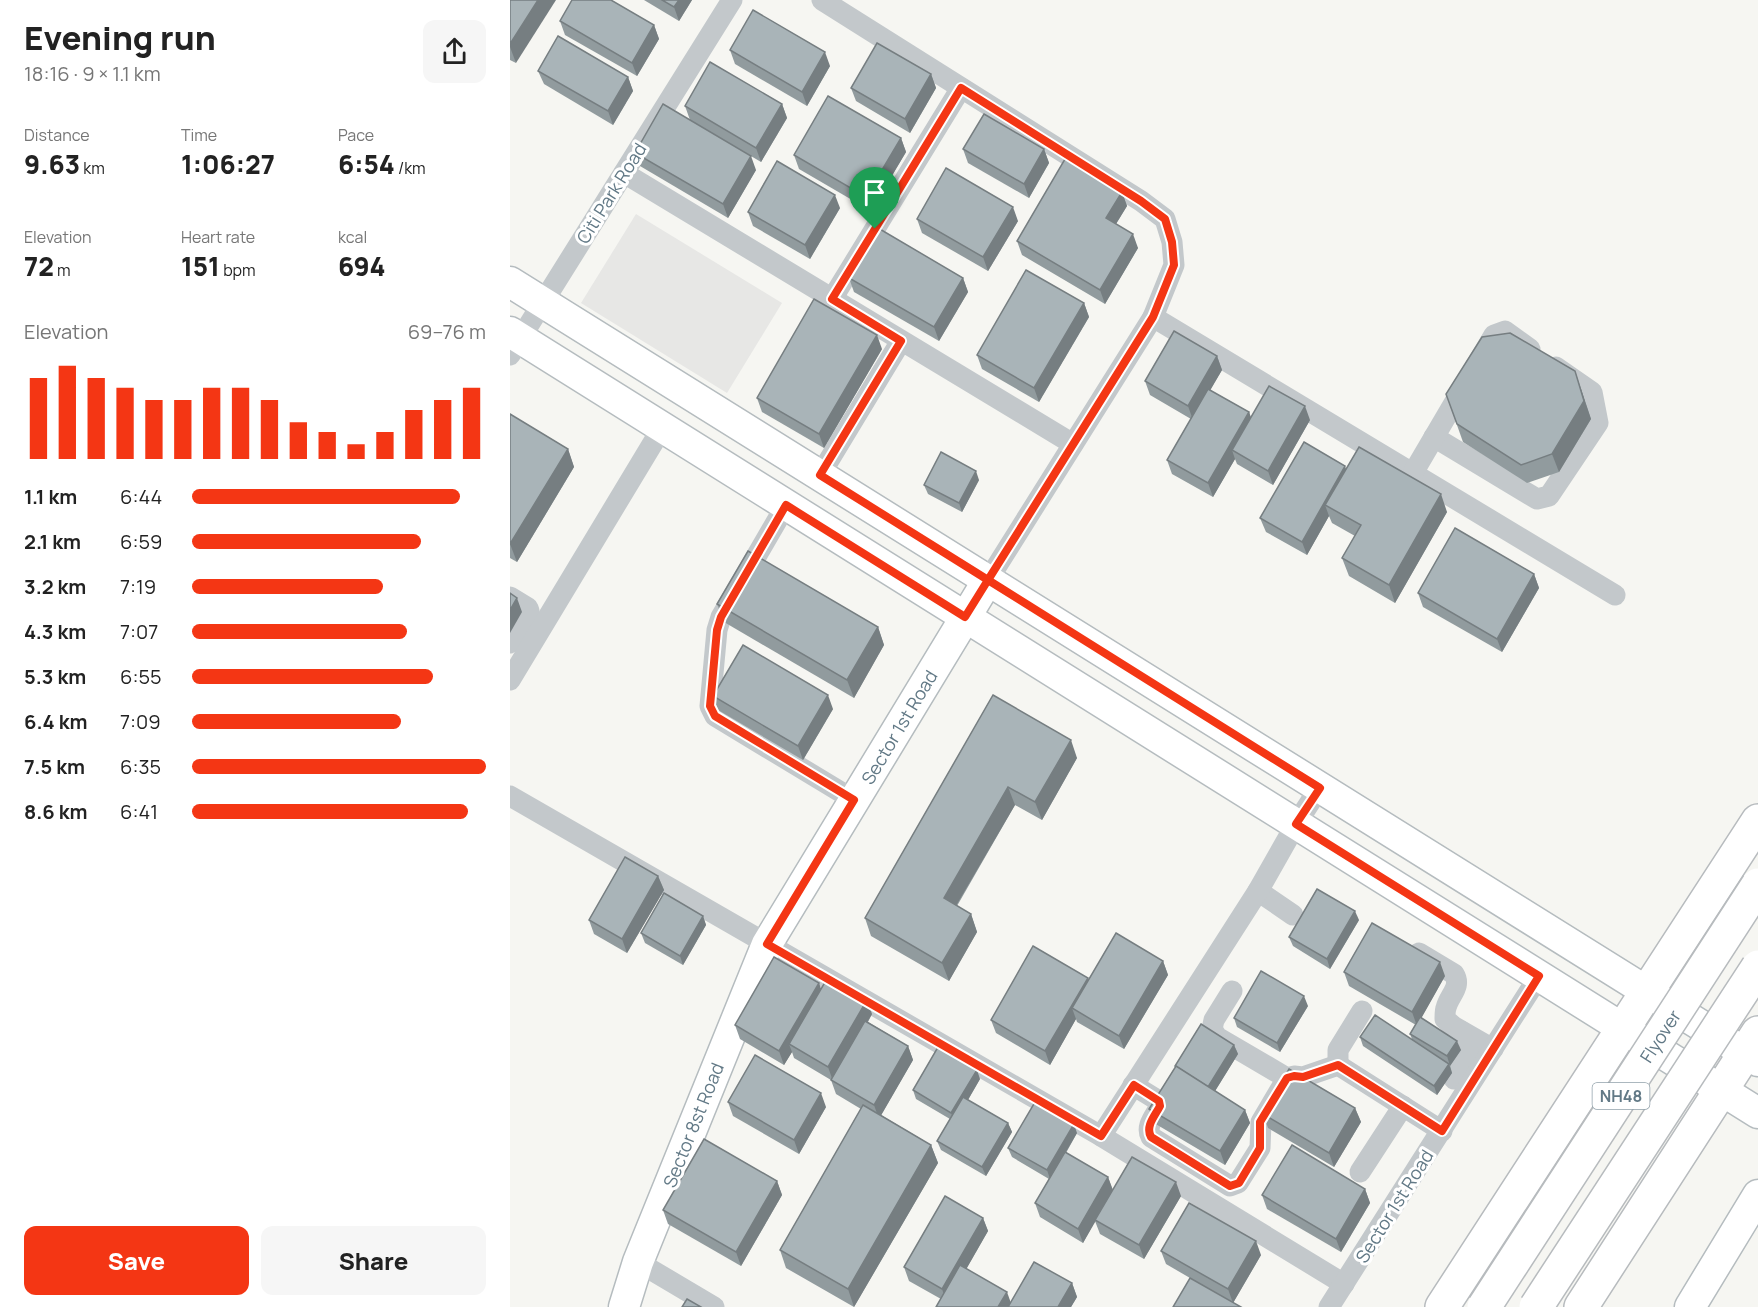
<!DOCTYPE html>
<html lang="en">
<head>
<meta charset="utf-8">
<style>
  body { margin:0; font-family:Manrope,sans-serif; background:#f6f6f6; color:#222; height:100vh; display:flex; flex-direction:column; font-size:22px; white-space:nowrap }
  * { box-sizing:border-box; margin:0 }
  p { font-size:20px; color:#767676 }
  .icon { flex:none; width:33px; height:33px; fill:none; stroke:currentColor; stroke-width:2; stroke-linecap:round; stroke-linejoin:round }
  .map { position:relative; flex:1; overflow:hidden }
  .panel { display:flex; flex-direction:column; background:#fff; width:510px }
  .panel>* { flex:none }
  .pin { position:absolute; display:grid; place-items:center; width:51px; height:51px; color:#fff; margin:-62px -26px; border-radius:50% 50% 50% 0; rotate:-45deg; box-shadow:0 0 6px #0007 }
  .pin .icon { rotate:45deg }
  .round { display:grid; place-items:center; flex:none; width:63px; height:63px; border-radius:12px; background:#f6f6f6 }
  .head { display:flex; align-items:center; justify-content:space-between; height:102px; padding:0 24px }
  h1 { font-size:33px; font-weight:800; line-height:45px }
  .figures { display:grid; grid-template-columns:repeat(3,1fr); gap:9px; height:102px; padding:6px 24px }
  .figures div { display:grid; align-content:center }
  .figures b { font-size:26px; font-weight:800 }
  .figures small { font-size:16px; font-weight:400 }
  .figures p { font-size:16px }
  .chart { height:168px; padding:12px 24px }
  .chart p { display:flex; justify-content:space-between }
  .chart svg { width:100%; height:108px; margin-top:6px; stroke:#f43614; stroke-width:6 }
  .button { display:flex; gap:12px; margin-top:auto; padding:12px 24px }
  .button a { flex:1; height:69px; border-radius:12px; background:#f43614; color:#fff; font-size:24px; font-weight:800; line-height:69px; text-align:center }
  .button a+a { background:#f6f6f6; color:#222 }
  ul { padding:0 24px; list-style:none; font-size:20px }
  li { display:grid; grid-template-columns:96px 72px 1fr; align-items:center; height:45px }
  li i { height:15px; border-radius:8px; background:#f43614 }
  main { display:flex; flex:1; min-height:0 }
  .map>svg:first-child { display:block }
</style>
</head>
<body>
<main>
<section class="panel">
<div class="head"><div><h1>Evening run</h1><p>18:16 · 9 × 1.1 km</p></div><a class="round"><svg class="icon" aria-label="share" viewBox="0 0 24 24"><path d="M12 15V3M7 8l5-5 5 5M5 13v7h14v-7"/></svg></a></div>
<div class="figures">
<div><p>Distance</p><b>9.63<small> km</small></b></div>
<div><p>Time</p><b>1:06:27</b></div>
<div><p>Pace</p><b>6:54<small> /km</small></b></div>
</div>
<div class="figures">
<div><p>Elevation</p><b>72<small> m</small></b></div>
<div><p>Heart rate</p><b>151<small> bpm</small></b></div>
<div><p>kcal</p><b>694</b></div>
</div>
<div class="chart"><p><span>Elevation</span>69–76 m</p>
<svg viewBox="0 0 160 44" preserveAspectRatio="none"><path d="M5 44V11M15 44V6M25 44V11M35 44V15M45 44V20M55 44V20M65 44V15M75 44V15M85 44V20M95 44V29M105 44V33M115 44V38M125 44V33M135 44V24M145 44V20M155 44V15"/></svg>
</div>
<ul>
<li><b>1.1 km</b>6:44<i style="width:91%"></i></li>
<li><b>2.1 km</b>6:59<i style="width:78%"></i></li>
<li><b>3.2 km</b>7:19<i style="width:65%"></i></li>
<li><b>4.3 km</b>7:07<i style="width:73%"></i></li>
<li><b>5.3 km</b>6:55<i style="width:82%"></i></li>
<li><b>6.4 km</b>7:09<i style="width:71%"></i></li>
<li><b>7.5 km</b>6:35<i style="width:100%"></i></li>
<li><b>8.6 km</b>6:41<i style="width:94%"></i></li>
</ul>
<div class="button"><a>Save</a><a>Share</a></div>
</section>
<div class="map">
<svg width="1248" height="1307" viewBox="0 0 1248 1307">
  <rect width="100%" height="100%" fill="#f6f6f2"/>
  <!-- built -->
  <path fill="#e7e7e5" d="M 126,214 L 272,303 L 217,393 L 71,303 Z"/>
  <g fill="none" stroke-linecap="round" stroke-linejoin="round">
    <!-- secondary casing -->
    <g stroke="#b5bcbf" stroke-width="33">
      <g id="secondary">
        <path d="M 0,282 L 1248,1061"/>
        <path d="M 0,332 L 1248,1113"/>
        <path d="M 114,1307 L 128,1262 L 257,944 L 478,580"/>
        <path d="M 1180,1307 L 1248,1195"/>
      </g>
    </g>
    <!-- highway casing -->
    <g stroke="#b7bbbe" stroke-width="36">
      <g id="highway">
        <path d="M 932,1307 L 1248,821"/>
        <path d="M 1071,1307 L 1248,1033"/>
      </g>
    </g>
    <!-- street -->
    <g stroke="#c3c8cb" stroke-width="21">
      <path d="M 312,0 L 631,201 L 655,219 L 662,242 L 664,265 L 643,317 L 478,580"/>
      <path d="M 114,173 L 563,444"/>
      <path d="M 322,299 L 451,88"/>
      <path d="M 643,317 L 1105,595"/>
      <path d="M 0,355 L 222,0"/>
      <path d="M 924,437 L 1027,499 L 1039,496 L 1088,423 L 1082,392 L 1046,367"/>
      <path d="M 903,473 L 984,335 L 995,331 L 1020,349"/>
      <path d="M 310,475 L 391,341"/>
      <path d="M 276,505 L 211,617 L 207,630 L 200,706 L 205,716 L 344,800"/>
      <path d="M 0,597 L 18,608 L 19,611 L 0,643"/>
      <path d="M 0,680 L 152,428"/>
      <path d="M 0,796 L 591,1136 L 834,1284"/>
      <path d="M 748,891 L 783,915"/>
      <path d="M 909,953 L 944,974 C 952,987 939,995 936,1008 C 935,1010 935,1017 935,1019 L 943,1026 L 983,1049"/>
      <path d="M 722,991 L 704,1020 L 702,1029 L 707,1037 L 777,1078"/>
      <path d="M 828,1065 L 828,1050 L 852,1011"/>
      <path d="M 944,1079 L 959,1055 L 958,1052 L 951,1046 L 951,1031"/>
      <path d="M 623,1085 L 649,1101 L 650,1106 C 645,1116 635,1126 641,1137 L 720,1186 L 728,1183 L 750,1148 L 751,1122 L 777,1078 L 784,1076 L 793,1077 L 828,1065 L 932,1131"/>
      <path d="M 591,1136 L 748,891 L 786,824 L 810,787"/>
      <path d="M 850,1172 L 893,1106"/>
      <path d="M 128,1262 L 204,1307"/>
      <path d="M 819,1307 L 1029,976"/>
    </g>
    <!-- secondary -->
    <use href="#secondary" stroke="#fff" stroke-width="30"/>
    <!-- highway -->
    <use href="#highway" stroke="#fff" stroke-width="33"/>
    <!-- highway-bridge casing -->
    <g stroke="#b7bbbe" stroke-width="36" stroke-linecap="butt">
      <g id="highway-bridge">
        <path d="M 974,1307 L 1248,885"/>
        <path d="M 1026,1307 L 1248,967"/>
      </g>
    </g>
    <!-- highway-bridge -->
    <use href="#highway-bridge" stroke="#fff" stroke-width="33"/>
  </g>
  <!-- wall -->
  <g fill="#919b9e">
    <path d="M 0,0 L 6,63 L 0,60 Z"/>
    <path d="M 134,0 L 182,0 L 169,21 Z"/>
    <path d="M 50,21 L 144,25 L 149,39 L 127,76 L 55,35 Z"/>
    <path d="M 220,50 L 320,66 L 297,106 L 225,64 Z"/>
    <path d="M 28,71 L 118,77 L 123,91 L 103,125 L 34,84 Z"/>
    <path d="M 421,74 L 426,88 L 400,133 L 346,101 L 341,88 Z"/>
    <path d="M 272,104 L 277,118 L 251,162 L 180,120 L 175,106 Z"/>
    <path d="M 391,138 L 396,152 L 361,211 L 289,169 L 284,155 Z"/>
    <path d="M 453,149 L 534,149 L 539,163 L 519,198 L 458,163 Z"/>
    <path d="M 125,153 L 246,170 L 218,218 L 130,166 Z"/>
    <path d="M 612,192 L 617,206 L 606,224 L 628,248 L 595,304 L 512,255 L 507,241 Z"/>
    <path d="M 330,208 L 300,259 L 243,226 L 238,212 Z"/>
    <path d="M 407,219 L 508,221 L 478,271 L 412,233 Z"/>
    <path d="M 339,278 L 453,278 L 458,292 L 429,341 L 344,292 Z"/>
    <path d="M 574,303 L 579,317 L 529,402 L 472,369 L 467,355 Z"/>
    <path d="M 372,349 L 314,448 L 252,412 L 247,398 Z"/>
    <path d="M 707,356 L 712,370 L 700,390 L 739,412 L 741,418 L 800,420 L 763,485 L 727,464 L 725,459 L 703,497 L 662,474 L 657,460 L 681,419 L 640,395 L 635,381 Z"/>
    <path d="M 1071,389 L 1081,419 L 1049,472 L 1017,483 L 953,442 L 936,394 Z"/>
    <path d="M 0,414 L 58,449 L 64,467 L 7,562 L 0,558 Z"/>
    <path d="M 836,469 L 937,512 L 885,603 L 839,576 L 832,558 L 845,536 L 822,523 L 819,516 L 797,555 L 756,532 L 750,518 Z"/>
    <path d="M 469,480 L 452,512 L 418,494 L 414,485 Z"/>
    <path d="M 1024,574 L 1029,588 L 992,652 L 913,607 L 908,593 Z"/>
    <path d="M 207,604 L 368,627 L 374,645 L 344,698 L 214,622 Z"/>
    <path d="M 483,695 L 567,758 L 532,820 L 505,805 L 447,906 L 461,914 L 467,932 L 439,981 L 361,936 L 355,918 Z"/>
    <path d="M 203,696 L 323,709 L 293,760 L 208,710 Z"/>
    <path d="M 148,876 L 154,890 L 117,953 L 84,934 L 79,920 Z"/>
    <path d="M 193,916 L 196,925 L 173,965 L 135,943 L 131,933 Z"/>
    <path d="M 849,920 L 820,969 L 783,946 L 779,937 Z"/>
    <path d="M 653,961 L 658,975 L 614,1049 L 567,1022 L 566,1019 L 540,1065 L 486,1033 L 481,1020 L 579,980 Z"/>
    <path d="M 834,972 L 935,976 L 911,1018 L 951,1050 L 940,1066 L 940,1065 L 942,1073 L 927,1095 L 853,1046 L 850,1037 L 902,1039 L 900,1034 L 906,1025 L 839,986 Z"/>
    <path d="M 311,989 L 362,1014 L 358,1022 L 398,1046 L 403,1060 L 371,1115 L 421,1145 L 428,1163 L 344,1307 L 276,1268 L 270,1250 L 351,1109 L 326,1094 L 321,1080 L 284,1058 L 282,1052 L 274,1065 L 230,1039 L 225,1025 Z"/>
    <path d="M 798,1006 L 770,1052 L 727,1027 L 724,1018 Z"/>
    <path d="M 724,1045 L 728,1054 L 705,1091 L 735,1110 L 740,1123 L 715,1165 L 644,1123 L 639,1109 L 665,1068 L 665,1066 Z"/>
    <path d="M 470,1079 L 458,1100 L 498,1123 L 502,1132 L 476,1176 L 431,1150 L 427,1141 L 440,1119 L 406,1099 L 403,1090 Z"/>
    <path d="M 218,1102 L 316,1107 L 289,1154 L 223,1116 Z"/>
    <path d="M 845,1108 L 851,1122 L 824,1167 L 758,1128 L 753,1114 Z"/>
    <path d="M 567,1133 L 556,1153 L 598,1177 L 603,1190 L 671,1196 L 634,1259 L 590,1234 L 585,1221 L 573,1243 L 530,1217 L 525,1203 L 539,1179 L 502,1157 L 498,1148 Z"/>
    <path d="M 267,1181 L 272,1195 L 231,1266 L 158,1224 L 153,1210 Z"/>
    <path d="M 855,1189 L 860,1203 L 831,1252 L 757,1209 L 752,1195 Z"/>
    <path d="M 473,1218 L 478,1231 L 456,1269 L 501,1303 L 562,1283 L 567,1297 L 561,1307 L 426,1307 L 431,1299 L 399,1281 L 394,1267 Z"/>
    <path d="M 651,1251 L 751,1255 L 723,1303 L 656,1264 Z"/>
  </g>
  <!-- shaded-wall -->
  <g fill="#767e81">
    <path d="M 28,0 L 46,0 L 6,63 L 0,47 L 0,44 Z"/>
    <path d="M 169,0 L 182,0 L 169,21 L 164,7 Z"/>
    <path d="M 144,25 L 149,39 L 127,76 L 122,63 Z"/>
    <path d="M 315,52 L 320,66 L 297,106 L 292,92 Z"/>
    <path d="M 421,74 L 426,88 L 400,133 L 395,119 Z"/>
    <path d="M 118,77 L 123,91 L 103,125 L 98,111 Z"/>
    <path d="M 272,104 L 277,118 L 251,162 L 246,148 Z"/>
    <path d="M 391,138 L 396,152 L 361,211 L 356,197 Z"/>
    <path d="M 534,149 L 539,163 L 519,198 L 514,184 Z"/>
    <path d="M 241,156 L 246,170 L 218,218 L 213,204 Z"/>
    <path d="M 612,192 L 617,206 L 601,232 L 596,218 Z"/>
    <path d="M 325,195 L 330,208 L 300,259 L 295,245 Z"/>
    <path d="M 503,207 L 508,221 L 478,271 L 473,257 Z"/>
    <path d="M 623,234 L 628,248 L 595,304 L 590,290 Z"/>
    <path d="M 453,278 L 458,292 L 429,341 L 424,327 Z"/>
    <path d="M 574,303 L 579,317 L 529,402 L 524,388 Z"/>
    <path d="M 367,335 L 372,349 L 314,448 L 309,434 Z"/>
    <path d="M 707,356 L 712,370 L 683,420 L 678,406 Z"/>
    <path d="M 1065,371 L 1081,419 L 1049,472 L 1042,454 Z"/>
    <path d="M 795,406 L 800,420 L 763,485 L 758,471 Z"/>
    <path d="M 739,412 L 744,426 L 722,450 L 725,459 L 703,497 L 698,483 Z"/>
    <path d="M 58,449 L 64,467 L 7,562 L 0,544 Z"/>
    <path d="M 835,466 L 840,480 L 815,505 L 819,516 L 797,555 L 792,542 Z"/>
    <path d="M 466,471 L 469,480 L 452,512 L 449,503 Z"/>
    <path d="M 931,494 L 937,512 L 885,603 L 879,585 Z"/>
    <path d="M 1024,574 L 1029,588 L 992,652 L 987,639 Z"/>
    <path d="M 7,598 L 12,612 L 0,633 L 0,610 Z"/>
    <path d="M 368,627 L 374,645 L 344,698 L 337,680 Z"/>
    <path d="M 318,695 L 323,709 L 293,760 L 288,746 Z"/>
    <path d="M 561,740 L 567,758 L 532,820 L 525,802 Z"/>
    <path d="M 498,787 L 505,805 L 440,916 L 434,898 Z"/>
    <path d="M 148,876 L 154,890 L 117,953 L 112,939 Z"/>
    <path d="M 845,911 L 849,920 L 820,969 L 817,959 Z"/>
    <path d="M 461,914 L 467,932 L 439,981 L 432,963 Z"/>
    <path d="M 193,916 L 196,925 L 173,965 L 170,956 Z"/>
    <path d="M 653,961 L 658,975 L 614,1049 L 609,1036 Z"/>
    <path d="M 930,962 L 935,976 L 907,1026 L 902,1012 Z"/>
    <path d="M 578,978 L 583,992 L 562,1008 L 566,1019 L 540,1065 L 535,1051 Z"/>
    <path d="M 309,983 L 314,997 L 279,1044 L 282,1052 L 274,1065 L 269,1051 Z"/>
    <path d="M 794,996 L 798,1006 L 770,1052 L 767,1043 Z"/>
    <path d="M 357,1000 L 362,1014 L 323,1081 L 318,1067 Z"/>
    <path d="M 947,1041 L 951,1050 L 940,1066 L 937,1056 Z"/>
    <path d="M 724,1045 L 728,1054 L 702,1096 L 698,1087 Z"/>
    <path d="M 398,1046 L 403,1060 L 369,1119 L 364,1105 Z"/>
    <path d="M 939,1064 L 942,1073 L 927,1095 L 924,1086 Z"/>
    <path d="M 467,1070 L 470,1079 L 445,1122 L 441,1113 Z"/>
    <path d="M 311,1093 L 316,1107 L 289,1154 L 284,1140 Z"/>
    <path d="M 845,1108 L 851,1122 L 824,1167 L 819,1153 Z"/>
    <path d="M 735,1110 L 740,1123 L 715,1165 L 710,1151 Z"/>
    <path d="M 498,1123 L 502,1132 L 476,1176 L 472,1167 Z"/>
    <path d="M 564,1124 L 567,1133 L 540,1179 L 537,1170 Z"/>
    <path d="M 421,1145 L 428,1163 L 344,1307 L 338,1289 Z"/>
    <path d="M 598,1177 L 603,1191 L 573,1243 L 568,1229 Z"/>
    <path d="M 267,1181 L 272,1195 L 231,1266 L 226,1252 Z"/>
    <path d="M 666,1182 L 671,1196 L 634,1259 L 629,1245 Z"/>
    <path d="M 855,1189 L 860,1203 L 831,1252 L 826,1239 Z"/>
    <path d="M 473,1218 L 478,1231 L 437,1303 L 432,1289 Z"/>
    <path d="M 746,1241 L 751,1255 L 723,1303 L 718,1289 Z"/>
    <path d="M 562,1283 L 567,1297 L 561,1307 L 548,1307 Z"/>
    <path d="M 497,1292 L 502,1306 L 501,1307 L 488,1307 Z"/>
  </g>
  <!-- building -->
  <g fill="#a9b4b8" stroke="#767e81" stroke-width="1.5">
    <path d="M 0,0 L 28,0 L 0,44 Z"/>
    <path d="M 62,0 L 101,0 L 144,25 L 122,63 L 50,21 Z"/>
    <path d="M 152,0 L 169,0 L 164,7 Z"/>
    <path d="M 243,10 L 315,52 L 292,92 L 220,50 Z"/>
    <path d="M 48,36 L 118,77 L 98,111 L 28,71 Z"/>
    <path d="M 367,43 L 421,74 L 395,119 L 341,88 Z"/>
    <path d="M 200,62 L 272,104 L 246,148 L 175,106 Z"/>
    <path d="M 318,96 L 391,138 L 356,197 L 284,155 Z"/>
    <path d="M 153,104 L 241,156 L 213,204 L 125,153 Z"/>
    <path d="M 474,114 L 534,149 L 514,184 L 453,149 Z"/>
    <path d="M 555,159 L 612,192 L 596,218 L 623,234 L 590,290 L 507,241 Z"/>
    <path d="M 267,161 L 325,195 L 295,245 L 238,212 Z"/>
    <path d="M 436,168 L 503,207 L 473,257 L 407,219 Z"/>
    <path d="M 368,228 L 453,278 L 424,327 L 339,278 Z"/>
    <path d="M 516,270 L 574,303 L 524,388 L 467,355 Z"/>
    <path d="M 304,299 L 367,335 L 309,434 L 247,398 Z"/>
    <path d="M 664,331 L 707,356 L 678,406 L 635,381 Z"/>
    <path d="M 1000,333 L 1065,371 L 1074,401 L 1042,454 L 1011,465 L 947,424 L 936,394 L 972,337 Z"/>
    <path d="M 759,386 L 795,406 L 758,471 L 722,450 Z"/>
    <path d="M 698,389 L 739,412 L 698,483 L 657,460 Z"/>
    <path d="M 0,414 L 58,449 L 0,544 Z"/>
    <path d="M 794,442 L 835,466 L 792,542 L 750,518 Z"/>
    <path d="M 849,447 L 931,494 L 879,585 L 832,558 L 851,525 L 815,505 Z"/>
    <path d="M 431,452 L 466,471 L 449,503 L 414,485 Z"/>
    <path d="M 945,528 L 1024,574 L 987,639 L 908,593 Z"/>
    <path d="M 238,551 L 368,627 L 337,680 L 207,604 Z"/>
    <path d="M 0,593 L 7,598 L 0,610 Z"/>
    <path d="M 233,645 L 318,695 L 288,746 L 203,696 Z"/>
    <path d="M 483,695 L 561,740 L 525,802 L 498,787 L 434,898 L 461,914 L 432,963 L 355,918 Z"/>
    <path d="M 115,857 L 148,876 L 112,939 L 79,920 Z"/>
    <path d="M 807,889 L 845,911 L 817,959 L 779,937 Z"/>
    <path d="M 154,893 L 193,916 L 170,956 L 131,933 Z"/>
    <path d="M 862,923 L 930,962 L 902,1012 L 834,972 Z"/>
    <path d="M 606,933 L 653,961 L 609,1036 L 562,1008 Z"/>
    <path d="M 523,946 L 578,978 L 535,1051 L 481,1020 Z"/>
    <path d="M 264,957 L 309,983 L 269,1051 L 225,1025 Z"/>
    <path d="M 751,971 L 794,996 L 767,1043 L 724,1018 Z"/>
    <path d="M 318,977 L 357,1000 L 318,1067 L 279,1044 Z"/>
    <path d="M 865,1015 L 939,1064 L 924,1086 L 850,1037 Z"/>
    <path d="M 910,1017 L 947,1041 L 937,1056 L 900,1034 Z"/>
    <path d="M 355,1021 L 398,1046 L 364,1105 L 321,1080 Z"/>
    <path d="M 691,1024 L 724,1045 L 698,1087 L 665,1066 Z"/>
    <path d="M 428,1047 L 467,1070 L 441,1113 L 403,1090 Z"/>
    <path d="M 245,1055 L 311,1093 L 284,1140 L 218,1102 Z"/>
    <path d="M 666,1066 L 735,1110 L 710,1151 L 639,1109 Z"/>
    <path d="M 779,1069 L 845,1108 L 819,1153 L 753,1114 Z"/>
    <path d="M 453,1097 L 498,1123 L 472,1167 L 427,1141 Z"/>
    <path d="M 525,1102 L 564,1124 L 537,1170 L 498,1148 Z"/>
    <path d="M 353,1105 L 421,1145 L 338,1289 L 270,1250 Z"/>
    <path d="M 194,1139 L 267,1181 L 226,1252 L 153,1210 Z"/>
    <path d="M 782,1145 L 855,1189 L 826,1239 L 752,1195 Z"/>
    <path d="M 555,1152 L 598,1177 L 568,1229 L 525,1203 Z"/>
    <path d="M 622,1157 L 666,1182 L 629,1245 L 585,1220 Z"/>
    <path d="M 435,1196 L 473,1218 L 432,1289 L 394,1267 Z"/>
    <path d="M 679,1203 L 746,1241 L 718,1289 L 651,1251 Z"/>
    <path d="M 524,1262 L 562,1283 L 548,1307 L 498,1307 Z"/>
    <path d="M 450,1265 L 497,1292 L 488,1307 L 426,1307 Z"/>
    <path d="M 680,1278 L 731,1307 L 663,1307 Z"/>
    <path d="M 177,1299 L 191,1307 L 172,1307 Z"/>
  </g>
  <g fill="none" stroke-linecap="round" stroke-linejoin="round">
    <!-- route casing -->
    <g stroke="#fff" stroke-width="12">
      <path id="route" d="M 365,229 L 322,299 L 391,341 L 310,475 L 478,580 L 455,617 L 276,505 L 211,617 L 207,630 L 200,706 L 205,716 L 344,800 L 257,944 L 591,1136 L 624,1085 L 649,1101 L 650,1106 C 645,1116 635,1126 641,1137 L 720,1186 L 729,1183 L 750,1148 L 750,1122 L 777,1078 L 784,1076 L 793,1077 L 828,1065 L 932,1131 L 1029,976 L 786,824 L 810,788 L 478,580 L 643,317 L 664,265 L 662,242 L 655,219 L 631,201 L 451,88 L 365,229"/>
    </g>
    <!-- route -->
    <use href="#route" stroke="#f43614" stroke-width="8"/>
  </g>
  <g text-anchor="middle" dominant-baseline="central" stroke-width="6" stroke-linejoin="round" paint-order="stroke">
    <!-- shield labels -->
    <rect fill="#fff" stroke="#91a1aa" stroke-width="1.5" x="1082.5" y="1083" width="57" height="26" rx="4.5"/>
    <g font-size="16" font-weight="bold" fill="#627986">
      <text x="1111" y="1096">NH48</text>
    </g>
    <!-- street labels -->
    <g font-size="18" fill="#627986" stroke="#fff">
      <text transform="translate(101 193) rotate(-58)">Citi Park Road</text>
      <text transform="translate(389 727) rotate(-59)">Sector 1st Road</text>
      <text transform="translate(1150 1036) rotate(-57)">Flyover</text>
      <text transform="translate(183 1125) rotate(-68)">Sector 8st Road</text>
      <text transform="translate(884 1206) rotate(-58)">Sector 1st Road</text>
    </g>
  </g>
</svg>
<div class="pin" style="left:365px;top:229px;background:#1e9e55"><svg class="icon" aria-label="arrive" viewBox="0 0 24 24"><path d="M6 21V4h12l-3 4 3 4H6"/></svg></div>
</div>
</main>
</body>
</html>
